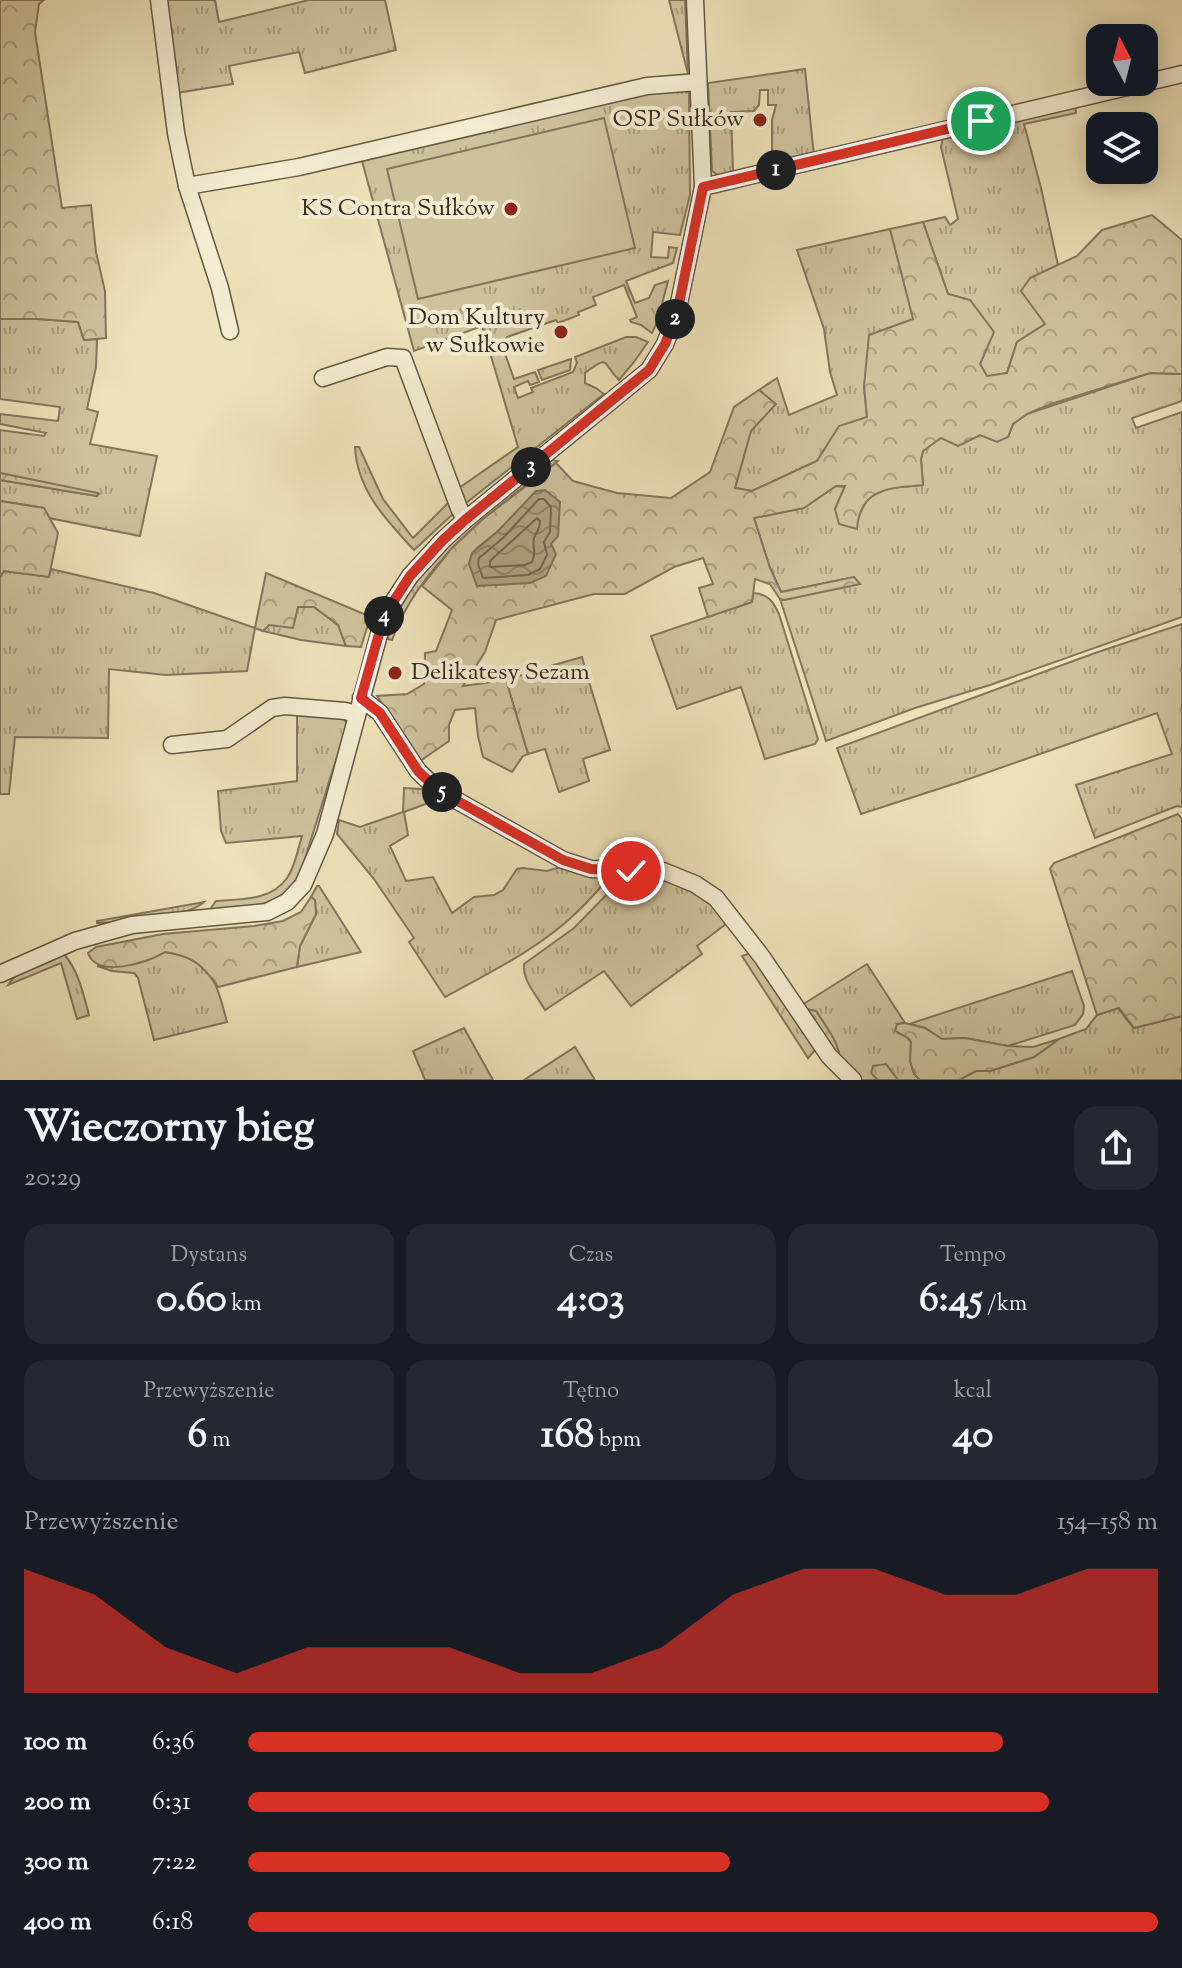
<!DOCTYPE html>
<html lang="pl">
<head>
<meta charset="utf-8">
<style>
  body { margin:0; font-family:"Sorts Mill Goudy",serif; background:#242831; color:#f1f3f6; height:100vh; display:flex; flex-direction:column; font-size:30px; white-space:nowrap }
  * { box-sizing:border-box; margin:0 }
  p { font-size:26px; color:#9ea1a6 }
  .icon { flex:none; width:44px; height:44px; fill:none; stroke:currentColor; stroke-width:2; stroke-linecap:round; stroke-linejoin:round }
  .map { position:relative; height:1080px; overflow:hidden }
  .panel { display:flex; flex-direction:column; background:#171b24; flex:1 }
  .panel>* { flex:none }
  .needle { width:52px; rotate:353deg }
  .controls { position:absolute; left:1086px; top:24px; display:grid; gap:16px }
  .controls a { display:grid; place-items:center; width:72px; height:72px; border-radius:16px; background:#171b24; box-shadow:0 4px 20px #0003; font-size:40px }
  .pin { position:absolute; display:grid; place-items:center; width:68px; height:68px; color:#fff; margin:-34px; border:4px solid #fff; border-radius:50%; box-shadow:0 2px 8px #0007 }
  .km { position:absolute; width:40px; height:40px; margin:-20px; border-radius:50%; background:#222; color:#fff; font-size:22px; line-height:40px; text-align:center }
  .round { display:grid; place-items:center; flex:none; width:84px; height:84px; border-radius:24px; background:#242831 }
  .head { display:flex; align-items:center; justify-content:space-between; height:136px; padding:0 24px }
  h1 { font-size:44px; font-weight:700; line-height:60px }
  .metrics { display:grid; grid-template-columns:repeat(3,1fr); gap:12px; height:136px; padding:8px 24px }
  .metrics div { display:grid; align-content:center; border-radius:20px; background:#242831; text-align:center }
  .metrics b { font-size:40px; font-weight:700 }
  .metrics small { font-size:22px; font-weight:400 }
  .metrics p { font-size:22px }
  .chart { height:224px; padding:16px 24px }
  .chart p { display:flex; justify-content:space-between }
  .chart svg { width:100%; height:144px; margin-top:8px; fill:#d93025; opacity:.7 }
  ul { padding:0 24px; list-style:none; font-size:26px }
  li { display:grid; grid-template-columns:128px 96px 1fr; align-items:center; height:60px }
  li i { height:20px; border-radius:10px; background:#d93025 }
  .map>svg:first-child { display:block }
</style>
</head>
<body>
<div class="map">
<svg width="1182" height="1080" viewBox="0 0 1182 1080">
  <defs>
    <pattern id="grass-tufts" width="24" height="20" patternUnits="userSpaceOnUse" patternTransform="scale(2)"><rect width="24" height="20" fill="#cec29d"/><path d="M3 7l-1-3M5 7V3M7 7l1-3M15 17l-1-3M17 17v-4M19 17l1-3" fill="none" stroke="#a89e7f"/></pattern>
    <pattern id="forest-crowns" width="20" height="18" patternUnits="userSpaceOnUse" patternTransform="scale(2)"><rect width="20" height="18" fill="#cec29d"/><path d="M2 6a3 3 0 1 1 6 0M12 15a3 3 0 1 1 6 0" fill="none" stroke="#a89e7f"/></pattern>
    <pattern id="water-waves" width="16" height="10" patternUnits="userSpaceOnUse" patternTransform="scale(2)"><rect width="16" height="10" fill="#afa382"/><path d="M0 5q4-4 8 0t8 0" fill="none" stroke="#8f856a"/></pattern>
  </defs>
  <rect width="100%" height="100%" fill="#ede1b8"/>
  <filter id="stains"><feTurbulence type="fractalNoise" baseFrequency=".0025" numOctaves="4"/><feColorMatrix values="0 0 0 0 .2 0 0 0 0 .09 0 0 0 0 .02 0 0 0 .5 -.17"/></filter>
  <radialGradient id="worn" r=".72"><stop offset=".6" stop-color="#630" stop-opacity="0"/><stop offset="1" stop-color="#630" stop-opacity=".3"/></radialGradient>
  <!-- grass -->
  <g fill="url(#grass-tufts)" stroke="#82765c" stroke-width="2">
    <path d="M 165,0 L 215,0 L 219,22 L 309,0 L 385,0 L 396,50 L 305,73 L 299,52 L 229,66 L 233,84 L 176,93 Z"/>
    <path d="M 669,0 L 685,0 L 688,74 Z"/>
    <path d="M 805,69 L 814,156 L 772,166 L 772,120 L 776,105 L 768,105 L 768,90 L 760,90 L 759,105 L 754,111 L 731,112 L 733,171 L 755,170 L 722,178 L 712,171 L 708,83 Z"/>
    <path d="M 673,88 L 689,92 L 690,195 L 680,235 L 653,232 L 651,257 L 668,258 L 669,247 L 677,248 L 673,263 L 626,281 L 635,303 L 649,298 L 655,285 L 668,281 L 658,320 L 652,333 L 641,325 L 631,322 L 630,320 L 637,317 L 624,285 L 593,297 L 596,305 L 578,312 L 579,315 L 558,323 L 556,320 L 507,337 L 502,345 L 514,379 L 535,372 L 539,382 L 530,385 L 528,381 L 514,387 L 518,398 L 533,392 L 531,388 L 573,372 L 577,363 L 575,357 L 626,337 L 636,337 L 648,342 L 634,362 L 619,380 C 602,364 611,353 585,373 L 585,383 L 596,388 L 604,394 L 466,503 L 461,498 L 459,488 L 518,447 L 482,326 L 414,351 L 362,161 L 605,100 Z"/>
    <path d="M 1075,104 L 1076,113 L 1024,124 L 1041,188 L 1058,265 L 1030,278 L 1045,324 L 1017,342 L 1007,373 L 987,377 L 980,364 L 993,332 L 970,300 L 948,294 L 923,222 L 945,217 L 950,225 L 958,219 L 941,147 L 943,137 Z"/>
    <path d="M 890,229 L 914,319 L 864,386 L 867,417 L 839,427 L 817,461 L 752,491 L 735,488 L 751,430 L 775,404 L 759,390 L 777,378 L 789,415 L 837,395 L 830,372 L 824,329 L 797,250 Z"/>
    <path d="M 0,319 L 38,319 L 78,322 L 84,340 L 97,339 L 96,367 L 87,409 L 98,412 L 90,444 L 157,456 L 140,536 L 49,518 L 44,508 L 0,501 L 0,480 L 97,496 L 99,494 L 0,473 L 0,430 L 44,436 L 46,433 L 0,424 L 0,414 L 58,421 L 60,407 L 0,399 Z"/>
    <path d="M 571,359 L 570,370 L 542,380 L 538,370 Z"/>
    <path d="M 1150,373 L 1182,374 L 1182,401 L 1132,418 L 1136,428 L 1182,412 L 1182,617 L 990,685 L 915,708 L 826,741 L 780,599 L 784,600 L 859,583 L 854,577 L 781,592 L 770,568 L 754,518 L 803,508 L 836,486 L 845,487 L 835,509 L 858,517 L 868,498 L 888,488 L 923,485 L 921,459 L 923,451 L 941,437 L 958,446 L 980,435 L 1008,437 L 1013,424 L 1027,414 Z"/>
    <path d="M 355,447 L 359,447 L 383,499 L 413,538 L 450,501 L 454,513 L 414,550 C 386,520 357,490 355,447 Z"/>
    <path d="M 552,460 L 558,461 C 495,508 419,563 392,640 L 388,639 L 388,637 C 413,561 482,515 542,467 Z"/>
    <path d="M 51,569 L 154,593 L 255,628 L 247,671 L 166,675 L 109,669 L 108,738 L 15,737 L 9,794 L 0,794 L 0,577 L 4,571 L 49,577 Z"/>
    <path d="M 753,593 C 768,594 773,601 779,614 L 818,739 L 815,744 L 765,759 L 741,687 L 677,709 L 651,636 L 752,602 Z"/>
    <path d="M 298,607 L 314,607 L 338,625 L 346,646 L 301,640 L 263,631 L 269,625 Z"/>
    <path d="M 1182,624 L 1182,807 L 1177,806 L 1095,838 L 1076,785 L 1172,754 L 1157,713 L 963,781 L 861,814 L 837,748 L 1095,653 Z"/>
    <path d="M 554,665 L 558,680 L 586,672 L 610,750 L 583,759 L 589,781 L 559,792 L 545,749 L 528,754 L 506,680 Z"/>
    <path d="M 297,712 L 343,716 L 347,725 L 302,868 C 298,876 294,885 288,890 C 267,909 234,909 208,912 L 216,901 C 241,899 271,901 287,878 C 295,867 298,849 302,836 L 226,843 L 221,831 L 218,791 L 297,781 Z"/>
    <path d="M 404,788 L 421,789 L 439,799 L 404,812 L 408,835 L 390,846 L 406,881 L 433,877 L 452,913 L 474,897 L 494,895 L 503,890 L 517,869 L 523,868 L 547,871 L 564,866 L 606,876 L 606,881 C 596,892 587,903 576,913 C 540,948 489,973 445,997 L 409,942 L 414,938 L 374,879 L 337,834 L 339,820 L 360,827 L 403,812 Z"/>
    <path d="M 633,877 C 674,879 704,886 726,924 L 697,946 L 702,954 L 631,1006 L 604,971 L 545,1010 C 537,996 522,980 524,964 L 574,928 L 616,885 L 624,879 Z"/>
    <path d="M 317,886 L 319,886 L 361,952 L 297,967 L 300,946 L 316,914 L 315,901 L 311,897 Z"/>
    <path d="M 204,902 C 185,919 123,922 97,923 L 97,921 Z"/>
    <path d="M 165,952 C 212,959 216,981 227,1022 L 154,1040 L 138,978 L 134,973 L 112,971 L 97,966 C 120,967 146,964 165,952 Z"/>
    <path d="M 751,953 L 816,1049 L 808,1058 L 742,956 Z"/>
    <path d="M 64,954 C 79,972 83,993 89,1015 L 77,1019 L 61,963 L 8,985 C 19,967 45,962 64,954 Z"/>
    <path d="M 867,964 L 905,1023 L 897,1024 L 911,1042 C 910,1057 909,1069 920,1080 L 859,1080 L 840,1063 C 840,1044 826,1027 816,1011 L 805,1009 L 802,1005 Z"/>
    <path d="M 1072,971 L 1084,1006 L 1083,1014 L 1075,1025 L 1008,1046 L 965,1038 L 942,1039 L 925,1028 L 909,1024 Z"/>
    <path d="M 1119,1008 L 1126,1019 L 1134,1028 L 1182,1016 L 1182,1080 L 959,1080 L 976,1071 L 990,1071 L 1034,1057 L 1059,1039 L 1086,1029 L 1097,1015 Z"/>
    <path d="M 464,1028 L 493,1080 L 425,1080 L 413,1051 Z"/>
    <path d="M 575,1047 L 595,1080 L 524,1080 Z"/>
  </g>
  <!-- forest -->
  <g fill="url(#forest-crowns)" stroke="#82765c" stroke-width="2" fill-rule="evenodd">
    <path d="M 0,0 L 44,0 L 39,4 L 35,32 L 62,208 L 91,205 L 96,252 L 105,291 L 106,338 L 84,340 L 78,322 L 38,319 L 0,319 Z"/>
    <path d="M 1152,215 L 1182,240 L 1182,374 L 1150,373 L 1051,404 L 1027,414 L 1013,424 L 1008,437 L 997,442 L 980,435 L 958,446 L 941,438 L 923,451 L 921,459 L 923,485 C 889,488 860,488 857,529 L 839,524 L 835,509 L 845,486 L 836,486 L 804,508 L 754,518 L 770,568 L 781,592 L 854,577 L 860,584 L 784,600 L 780,599 L 770,584 L 755,579 L 752,602 L 708,617 L 699,588 L 713,584 L 703,558 L 674,567 L 625,594 L 594,594 L 496,620 L 485,652 L 463,686 L 506,680 L 528,754 L 523,756 L 512,772 L 483,757 L 478,736 L 475,708 L 455,710 L 449,725 L 449,741 L 420,761 L 377,696 L 407,694 L 424,684 L 425,653 L 436,651 L 452,610 L 422,586 L 452,548 L 483,519 L 556,463 L 573,481 L 617,493 L 671,498 L 710,472 L 734,407 L 759,390 L 776,404 L 751,431 L 735,488 L 752,491 L 817,461 L 839,426 L 867,417 L 864,386 L 869,335 L 913,319 L 890,229 L 923,222 L 948,294 L 970,300 L 994,332 L 980,364 L 987,376 L 1007,373 L 1017,342 L 1045,324 L 1021,291 L 1030,278 L 1077,256 L 1102,230 ZM 497,532 L 477,586 C 464,551 471,554 497,532 Z"/>
    <path d="M 0,473 L 98,493 L 97,496 L 0,480 Z"/>
    <path d="M 0,501 L 44,508 L 58,533 L 49,577 L 4,571 L 0,577 Z"/>
    <path d="M 266,573 L 369,616 L 370,618 L 361,647 L 346,646 L 338,625 L 314,607 L 298,607 L 293,628 L 269,625 L 263,631 L 255,628 Z"/>
    <path d="M 1178,814 L 1182,819 L 1182,1016 L 1134,1028 L 1119,1008 L 1097,1015 L 1050,869 L 1054,863 Z"/>
    <path d="M 311,897 L 315,900 L 316,914 L 300,946 L 297,967 L 218,987 C 202,964 192,956 165,952 C 147,963 97,979 88,953 L 96,947 L 163,934 L 254,926 L 283,921 L 301,912 Z"/>
    <path d="M 805,1009 L 816,1011 C 826,1027 841,1044 840,1063 Z"/>
    <path d="M 905,1023 L 925,1028 L 942,1039 L 965,1038 L 1008,1046 L 1033,1047 L 1059,1039 L 1034,1057 L 990,1071 L 976,1071 L 959,1080 L 920,1080 L 914,1074 L 910,1061 L 911,1042 L 908,1038 L 895,1031 L 897,1024 Z"/>
    <path d="M 886,1064 L 898,1080 L 878,1080 L 871,1073 L 873,1066 Z"/>
  </g>
  <!-- garden -->
  <g fill="#cec29d" stroke="#82765c" stroke-width="2">
    <path d="M 604,118 L 635,248 L 418,299 L 387,169 Z"/>
    <path d="M 582,657 L 586,672 L 558,680 L 554,665 Z"/>
  </g>
  <!-- water -->
  <path fill="url(#water-waves)" stroke="#7f7358" stroke-width="2" d="M 545,490 L 560,502 L 558,536 L 551,544 L 556,554 L 546,576 L 530,583 L 477,586 L 469,564 L 472,553 L 497,532 L 536,491 Z"/>
  <g fill="none" stroke-linecap="round" stroke-linejoin="round">
    <!-- shore -->
    <g stroke="#72664e" stroke-width="2">
      <path d="M 539,499 L 544,499 L 551,507 L 550,532 L 544,542 L 547,555 L 540,569 L 528,575 L 483,578 L 478,564 L 479,558 L 503,538 Z"/>
      <path d="M 537,518 L 540,521 C 540,529 537,531 534,538 C 532,547 537,553 532,562 L 525,565 L 490,567 L 490,561 Z"/>
    </g>
    <!-- minor casing -->
    <g stroke="#645842" stroke-width="19">
      <g id="minor">
        <path d="M 159,0 L 176,133 L 187,186 L 220,288 L 230,331"/>
        <path d="M 187,186 L 299,167 L 647,86 L 698,82"/>
        <path d="M 703,187 L 1182,74"/>
        <path d="M 323,378 L 387,357 L 403,358 L 459,508 L 465,520"/>
        <path d="M 361,698 L 380,713 L 418,771 L 438,790 L 563,860 L 591,869 L 663,871 L 695,884 L 716,898 L 762,957 L 829,1056 L 853,1080"/>
        <path d="M 172,745 L 227,739 L 272,708 L 285,706 L 345,711 L 357,714"/>
        <path d="M 0,974 L 75,941 L 132,925 L 267,912 L 287,902 L 303,885 L 325,834 L 384,616 L 410,576 L 443,540 L 465,520 L 649,370 L 665,344 L 677,313 L 703,187 L 695,0"/>
      </g>
    </g>
    <!-- minor -->
    <use href="#minor" stroke="#f3ecd1" stroke-width="16"/>
  </g>
  <g fill="none" stroke-linecap="round" stroke-linejoin="round">
    <!-- route casing -->
    <g stroke="#fff" stroke-width="16">
      <path id="route" d="M 631,871 L 591,869 L 563,860 L 438,790 L 418,771 L 380,713 L 361,698 L 384,616 L 410,576 L 443,540 L 465,520 L 649,370 L 665,344 L 677,313 L 703,187 L 981,121"/>
    </g>
    <!-- route -->
    <use href="#route" stroke="#d93025" stroke-width="10"/>
  </g>
  <!-- markers -->
  <g fill="#8f2418" stroke="#f3ecd1" stroke-width="3">
    <circle cx="760" cy="120" r="8"/>
    <circle cx="511" cy="209" r="8"/>
    <circle cx="561" cy="332" r="8"/>
    <circle cx="395" cy="673" r="8"/>
  </g>
  <g text-anchor="middle" dominant-baseline="central" stroke-width="8" stroke-linejoin="round" paint-order="stroke">
    <!-- poi labels -->
    <g font-size="24" fill="#362a1a" stroke="#f3ecd1" text-anchor="end">
      <text x="744" y="120">OSP Sułków</text>
      <text x="495" y="209">KS Contra Sułków</text>
      <text x="545" y="318">Dom Kultury<tspan x="545" dy="28">w Sułkowie</tspan></text>
      <text x="411" y="673" text-anchor="start">Delikatesy Sezam</text>
    </g>
  </g>
  <rect width="100%" height="100%" filter="url(#stains)"/>
  <rect width="100%" height="100%" fill="url(#worn)"/>
</svg>
<div class="controls">
<a><svg class="needle" viewBox="-14 -14 28 28"><path d="M0-13l5 13h-10z" fill="#e53935"/><path d="M0 13l5-13h-10z" fill="#9ea1a6"/></svg></a>
<a><svg class="icon" aria-label="layers" viewBox="0 0 24 24"><path d="M12 4l9 5-9 5-9-5zM3 14l9 5 9-5"/></svg></a>
</div>
<div class="pin" style="left:981px;top:121px;background:#1e9e55"><svg class="icon" aria-label="arrive" viewBox="0 0 24 24"><path d="M6 21V4h12l-3 4 3 4H6"/></svg></div>
<div class="pin" style="left:631px;top:871px;background:#d93025"><svg class="icon" aria-label="check" viewBox="0 0 24 24"><path d="M5 12l5 5 9-10"/></svg></div>
<b class="km" style="left:776px;top:170px">1</b>
<b class="km" style="left:675px;top:319px">2</b>
<b class="km" style="left:531px;top:467px">3</b>
<b class="km" style="left:384px;top:616px">4</b>
<b class="km" style="left:442px;top:792px">5</b>
</div>
<section class="panel">
<div class="head"><div><h1>Wieczorny bieg</h1><p>20:29</p></div><a class="round"><svg class="icon" aria-label="share" viewBox="0 0 24 24"><path d="M12 15V3M7 8l5-5 5 5M5 13v7h14v-7"/></svg></a></div>
<div class="metrics">
<div><p>Dystans</p><b>0.60<small> km</small></b></div>
<div><p>Czas</p><b>4:03</b></div>
<div><p>Tempo</p><b>6:45<small> /km</small></b></div>
</div>
<div class="metrics">
<div><p>Przewyższenie</p><b>6<small> m</small></b></div>
<div><p>Tętno</p><b>168<small> bpm</small></b></div>
<div><p>kcal</p><b>40</b></div>
</div>
<div class="chart"><p><span>Przewyższenie</span>154–158 m</p>
<svg viewBox="0 0 160 44" preserveAspectRatio="none"><path d="M0 44V6L10 14L20 30L30 38L40 30L50 30L60 30L70 38L80 38L90 30L100 14L110 6L120 6L130 14L140 14L150 6L160 6V44z"/></svg>
</div>
<ul>
<li><b>100 m</b>6:36<i style="width:83%"></i></li>
<li><b>200 m</b>6:31<i style="width:88%"></i></li>
<li><b>300 m</b>7:22<i style="width:53%"></i></li>
<li><b>400 m</b>6:18<i style="width:100%"></i></li>
</ul>
</section>
</body>
</html>
